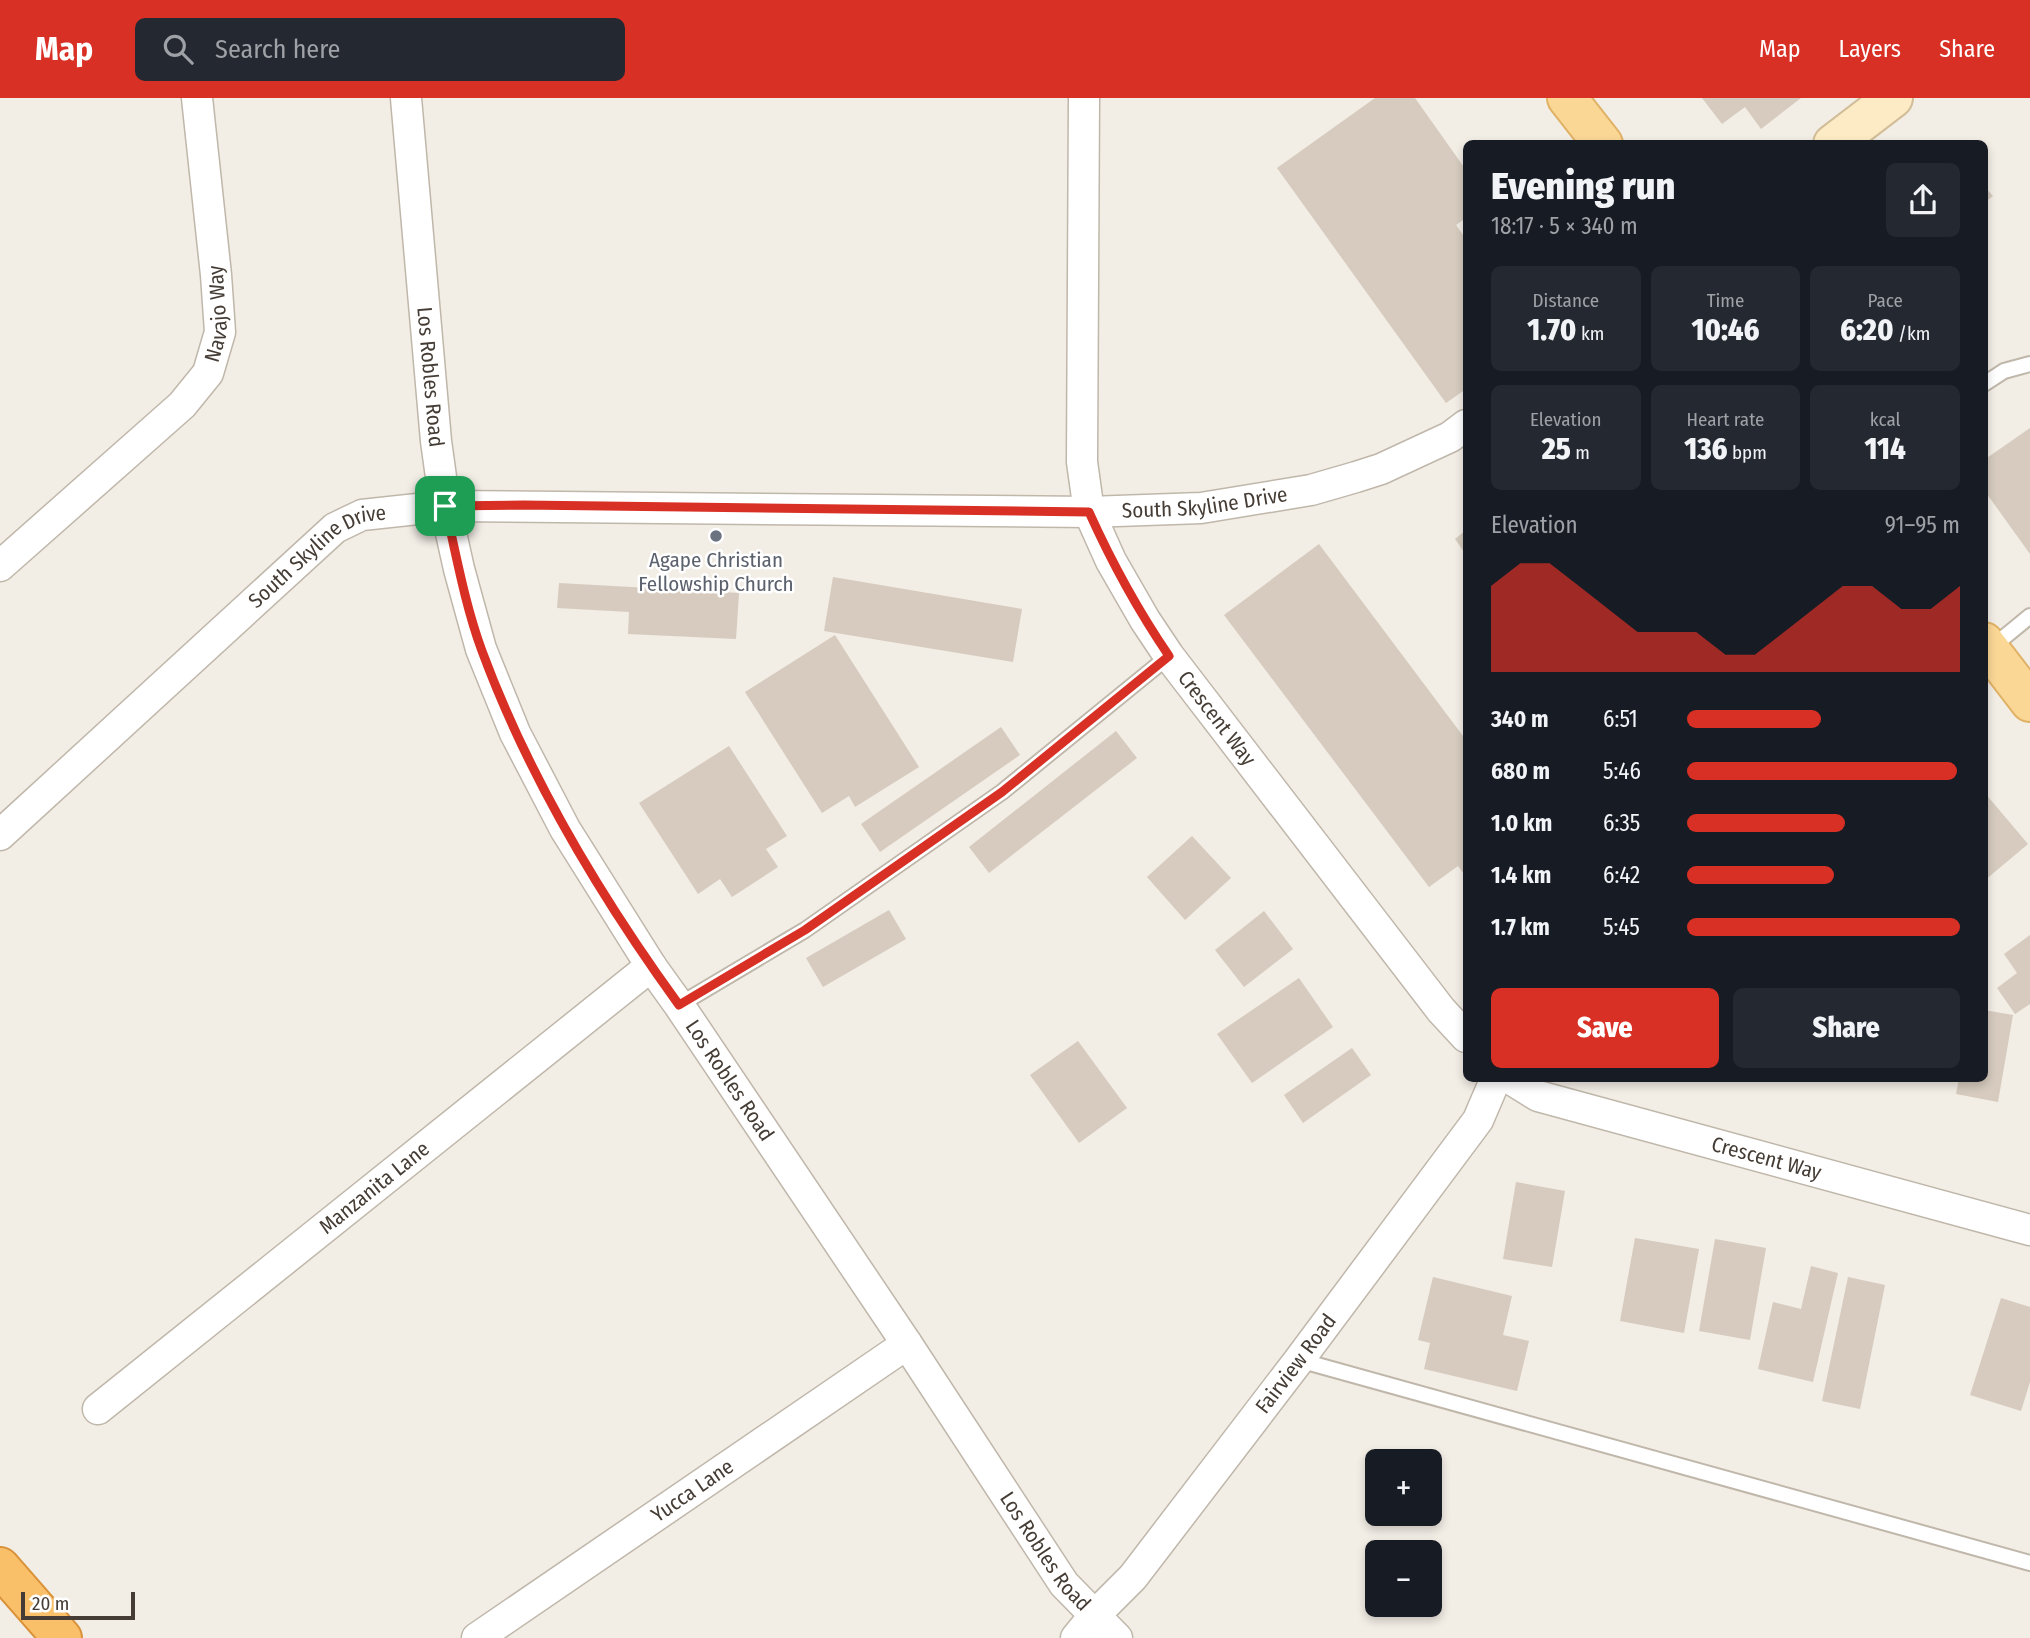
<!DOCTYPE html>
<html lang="en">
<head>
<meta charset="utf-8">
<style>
  body { margin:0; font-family:"Fira Sans Condensed",sans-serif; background:#242831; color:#f1f3f6; height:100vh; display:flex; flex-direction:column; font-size:26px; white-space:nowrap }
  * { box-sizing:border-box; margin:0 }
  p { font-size:23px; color:#9ea1a6 }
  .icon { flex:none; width:38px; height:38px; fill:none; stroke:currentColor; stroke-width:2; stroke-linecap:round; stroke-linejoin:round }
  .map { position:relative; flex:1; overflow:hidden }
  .panel { position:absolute; left:1463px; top:42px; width:525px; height:942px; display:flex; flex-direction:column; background:#171b24; border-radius:10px; box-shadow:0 4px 10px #0003 }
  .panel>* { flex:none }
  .tools { position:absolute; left:1365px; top:1351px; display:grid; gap:14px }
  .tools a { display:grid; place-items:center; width:77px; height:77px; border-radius:10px; background:#171b24; box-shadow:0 4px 10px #0003; font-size:35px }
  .scale { position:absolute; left:21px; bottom:18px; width:114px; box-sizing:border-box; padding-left:7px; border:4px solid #453d35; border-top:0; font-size:19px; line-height:24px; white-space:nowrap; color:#453d35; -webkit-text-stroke:5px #fff; paint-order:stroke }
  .pin { position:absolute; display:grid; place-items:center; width:60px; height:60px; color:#fff; margin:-30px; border-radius:14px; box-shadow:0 4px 10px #0006 }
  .round { display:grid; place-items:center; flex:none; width:74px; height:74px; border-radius:10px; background:#242831 }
  .overview { display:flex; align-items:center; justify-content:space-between; height:119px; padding:0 28px }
  h1 { font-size:38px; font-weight:800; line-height:52px }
  .figures { display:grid; grid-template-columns:repeat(3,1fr); gap:10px; height:119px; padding:7px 28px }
  .figures div { display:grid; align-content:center; border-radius:10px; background:#242831; text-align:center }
  .figures b { font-size:30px; font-weight:800 }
  .figures small { font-size:19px; font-weight:400 }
  .figures p { font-size:19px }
  .chart { height:196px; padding:14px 28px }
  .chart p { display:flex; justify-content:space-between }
  .chart svg { width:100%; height:126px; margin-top:7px; fill:#d93025; opacity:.7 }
  .button { display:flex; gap:14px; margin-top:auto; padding:14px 28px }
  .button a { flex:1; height:80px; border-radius:10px; background:#d93025; color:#fff; font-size:28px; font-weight:800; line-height:80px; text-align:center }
  .button a+a { background:#242831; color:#f1f3f6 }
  ul { padding:0 28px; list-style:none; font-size:23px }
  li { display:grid; grid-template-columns:112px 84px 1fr; align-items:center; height:52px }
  li i { height:18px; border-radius:9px; background:#d93025 }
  header { display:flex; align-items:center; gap:42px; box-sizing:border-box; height:98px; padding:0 35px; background:#d93025; color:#fff }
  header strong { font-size:33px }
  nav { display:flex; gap:38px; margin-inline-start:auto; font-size:24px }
  .search { width:490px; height:63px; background:#242831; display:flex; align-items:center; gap:18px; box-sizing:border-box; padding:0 24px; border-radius:10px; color:#9ea1a6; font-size:26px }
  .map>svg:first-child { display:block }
</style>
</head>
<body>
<header>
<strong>Map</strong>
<div class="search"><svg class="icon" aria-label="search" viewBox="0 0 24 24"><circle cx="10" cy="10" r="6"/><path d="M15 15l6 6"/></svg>Search here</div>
<nav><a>Map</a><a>Layers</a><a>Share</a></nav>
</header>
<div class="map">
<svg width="2030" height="1540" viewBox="0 0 2030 1540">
  <rect width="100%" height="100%" fill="#f2ede5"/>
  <!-- building -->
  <g fill="#d6cbbe">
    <path d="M 1375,0 L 1415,0 L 1466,72 L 1466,120 L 1456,127 L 1466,141 L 1466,291 L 1446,305 L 1277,70 Z"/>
    <path d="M 1702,0 L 1801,0 L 1761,31 L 1745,9 L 1722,26 Z"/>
    <path d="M 1984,88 L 1993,98 L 1984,105 Z"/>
    <path d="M 2030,330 L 2030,456 L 1984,392 L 1984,362 Z"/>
    <path d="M 1466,432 L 1466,457 L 1455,441 Z"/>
    <path d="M 1319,446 L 1466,642 L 1466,779 L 1458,768 L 1429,789 L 1224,517 Z"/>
    <path d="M 833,479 L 1022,511 L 1013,564 L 824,533 Z"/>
    <path d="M 559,485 L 739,495 L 736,541 L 628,536 L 629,514 L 557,510 Z"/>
    <path d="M 835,537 L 919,669 L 855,709 L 849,698 L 822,715 L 745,594 Z"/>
    <path d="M 1001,629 L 1020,657 L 880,754 L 861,726 Z"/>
    <path d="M 1116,633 L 1137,660 L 989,775 L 969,749 Z"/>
    <path d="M 729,648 L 787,738 L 766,751 L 778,769 L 732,799 L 720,781 L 698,796 L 639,705 Z"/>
    <path d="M 1984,694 L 2028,746 L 1984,783 Z"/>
    <path d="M 1192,738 L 1231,780 L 1185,822 L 1147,779 Z"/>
    <path d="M 889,812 L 906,841 L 823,889 L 806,860 Z"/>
    <path d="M 1264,813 L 1293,851 L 1244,889 L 1215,852 Z"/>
    <path d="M 2030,837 L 2030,906 L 2015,916 L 1997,890 L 2017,875 L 2004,856 Z"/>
    <path d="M 1299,880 L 1333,929 L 1252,985 L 1217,936 Z"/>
    <path d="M 1984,912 L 2013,917 L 1998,1004 L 1956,996 L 1959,980 L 1984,980 Z"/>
    <path d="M 1078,943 L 1127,1010 L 1079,1045 L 1030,977 Z"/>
    <path d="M 1352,950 L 1371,977 L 1303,1025 L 1284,997 Z"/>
    <path d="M 1516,1084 L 1565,1093 L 1552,1169 L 1503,1161 Z"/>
    <path d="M 1635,1140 L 1699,1151 L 1684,1235 L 1620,1223 Z"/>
    <path d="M 1715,1141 L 1766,1150 L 1750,1242 L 1699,1233 Z"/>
    <path d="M 1811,1168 L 1838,1175 L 1813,1284 L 1758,1271 L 1773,1204 L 1801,1211 Z"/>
    <path d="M 1433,1179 L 1512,1198 L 1503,1237 L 1529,1243 L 1517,1293 L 1424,1271 L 1430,1245 L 1418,1242 Z"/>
    <path d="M 1848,1179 L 1885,1187 L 1860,1311 L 1822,1303 Z"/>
    <path d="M 2001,1200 L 2030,1209 L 2030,1284 L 2021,1313 L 1970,1297 Z"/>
  </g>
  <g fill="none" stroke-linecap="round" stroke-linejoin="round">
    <!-- lane casing -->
    <g stroke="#c0b7ab" stroke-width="18">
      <g id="lane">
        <path d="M 1984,286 L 2004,273 L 2030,266"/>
        <path d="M 1991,550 L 2030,518"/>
        <path d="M 679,907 L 805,832 L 1002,694 L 1169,558"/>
        <path d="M 1299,1262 L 2030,1465"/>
      </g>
    </g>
    <!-- street casing -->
    <g stroke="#c0b7ab" stroke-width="33">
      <g id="street">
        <path id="s1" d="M 406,0 L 436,343 L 445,408 L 459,471 L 481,551 L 515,635 L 565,731 L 651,868 L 679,907 L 907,1246 L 1064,1486 L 1117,1540"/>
        <path id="s2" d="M 1084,0 L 1082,364 L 1089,414 L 1111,463 L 1145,522 L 1169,558 L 1441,912 L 1466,939"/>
        <path id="s3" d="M 0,468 L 182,307 L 208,275 L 220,234 L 216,177 L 197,0"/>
        <path id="s4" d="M 0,737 L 335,430 L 362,417 L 445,408 L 1089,414 L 1201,410 L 1311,392 L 1356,379 L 1381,371 L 1450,339 L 1466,327"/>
        <path id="s5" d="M 1509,980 L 1538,998 L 2030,1132"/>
        <path id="s6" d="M 98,1311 L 651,868"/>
        <path id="s7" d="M 477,1540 L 907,1246"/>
        <path id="s8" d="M 1076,1540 L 1094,1518 L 1133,1479 L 1299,1262 L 1478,1022 L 1496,980"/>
      </g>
    </g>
    <!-- secondary casing -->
    <g stroke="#d1bd97" stroke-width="42">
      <path id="secondary" d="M 1833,46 L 1893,0"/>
    </g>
    <!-- primary casing -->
    <g stroke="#e0b266" stroke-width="42">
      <g id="primary">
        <path d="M 1567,0 L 1603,46"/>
        <path d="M 1984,544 L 2030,604"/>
      </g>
    </g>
    <!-- highway casing -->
    <g stroke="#d99239" stroke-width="42">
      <path id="highway" d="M 0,1469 L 62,1540"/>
    </g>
    <!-- lane -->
    <use href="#lane" stroke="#fff" stroke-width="14"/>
    <!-- street -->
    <use href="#street" stroke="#fff" stroke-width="30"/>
    <!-- secondary -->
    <use href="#secondary" stroke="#fdebc5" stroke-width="38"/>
    <!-- primary -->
    <use href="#primary" stroke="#fbd796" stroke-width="38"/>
    <!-- highway -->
    <use href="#highway" stroke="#f9bf69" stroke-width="38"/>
  </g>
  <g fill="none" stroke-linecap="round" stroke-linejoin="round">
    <!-- route casing -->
    <g stroke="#fff" stroke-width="14">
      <path id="route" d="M 523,407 L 1089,414 C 1112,465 1137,511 1169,558 L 1002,694 L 805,832 L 679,907 C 600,798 529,680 482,553 C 465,507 456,456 445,408 Z"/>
    </g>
    <!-- route -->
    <use href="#route" stroke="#d93025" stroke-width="9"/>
  </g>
  <!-- markers -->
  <circle fill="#6b7280" stroke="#fff" stroke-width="2.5" cx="716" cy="438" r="7"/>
  <g text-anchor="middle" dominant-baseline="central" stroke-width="5" stroke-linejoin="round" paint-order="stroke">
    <!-- street labels -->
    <g font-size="21" fill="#453d35" stroke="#fff">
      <text stroke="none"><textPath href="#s3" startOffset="345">Navajo Way</textPath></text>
      <text stroke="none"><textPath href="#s1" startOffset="280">Los Robles Road</textPath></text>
      <text stroke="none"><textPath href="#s4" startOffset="1328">South Skyline Drive</textPath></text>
      <text stroke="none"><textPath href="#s4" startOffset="425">South Skyline Drive</textPath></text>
      <text stroke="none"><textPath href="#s2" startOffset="658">Crescent Way</textPath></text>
      <text stroke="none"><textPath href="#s1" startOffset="1057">Los Robles Road</textPath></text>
      <text stroke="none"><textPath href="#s5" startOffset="271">Crescent Way</textPath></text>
      <text stroke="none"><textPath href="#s6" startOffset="354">Manzanita Lane</textPath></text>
      <text stroke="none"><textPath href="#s8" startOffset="352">Fairview Road</textPath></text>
      <text stroke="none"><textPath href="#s7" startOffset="261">Yucca Lane</textPath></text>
      <text stroke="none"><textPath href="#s1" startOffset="1624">Los Robles Road</textPath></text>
    </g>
    <!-- worship labels -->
    <g font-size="21" fill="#5b616d" stroke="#fff">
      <text x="716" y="462">Agape Christian<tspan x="716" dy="24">Fellowship Church</tspan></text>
    </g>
  </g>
</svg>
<div class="tools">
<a>+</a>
<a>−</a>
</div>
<div class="scale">20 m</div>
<div class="pin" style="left:445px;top:408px;background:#1e9e55"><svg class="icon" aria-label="arrive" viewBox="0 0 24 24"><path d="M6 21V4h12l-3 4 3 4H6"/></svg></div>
<section class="panel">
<div class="overview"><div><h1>Evening run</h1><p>18:17 · 5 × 340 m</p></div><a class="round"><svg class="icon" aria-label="share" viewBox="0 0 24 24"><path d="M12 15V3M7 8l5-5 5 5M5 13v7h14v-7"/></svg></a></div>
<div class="figures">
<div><p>Distance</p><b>1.70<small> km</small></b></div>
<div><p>Time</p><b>10:46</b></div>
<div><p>Pace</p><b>6:20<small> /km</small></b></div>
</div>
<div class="figures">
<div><p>Elevation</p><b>25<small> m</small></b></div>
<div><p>Heart rate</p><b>136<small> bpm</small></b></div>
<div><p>kcal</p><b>114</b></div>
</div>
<div class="chart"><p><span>Elevation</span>91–95 m</p>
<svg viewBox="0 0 160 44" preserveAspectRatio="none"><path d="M0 44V14L10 6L20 6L30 14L40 22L50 30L60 30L70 30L80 38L90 38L100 30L110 22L120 14L130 14L140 22L150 22L160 14V44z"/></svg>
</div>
<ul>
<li><b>340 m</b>6:51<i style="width:49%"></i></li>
<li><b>680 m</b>5:46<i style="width:99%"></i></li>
<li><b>1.0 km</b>6:35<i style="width:58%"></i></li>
<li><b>1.4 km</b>6:42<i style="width:54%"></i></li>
<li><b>1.7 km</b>5:45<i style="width:100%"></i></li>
</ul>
<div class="button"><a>Save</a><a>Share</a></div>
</section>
</div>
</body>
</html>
